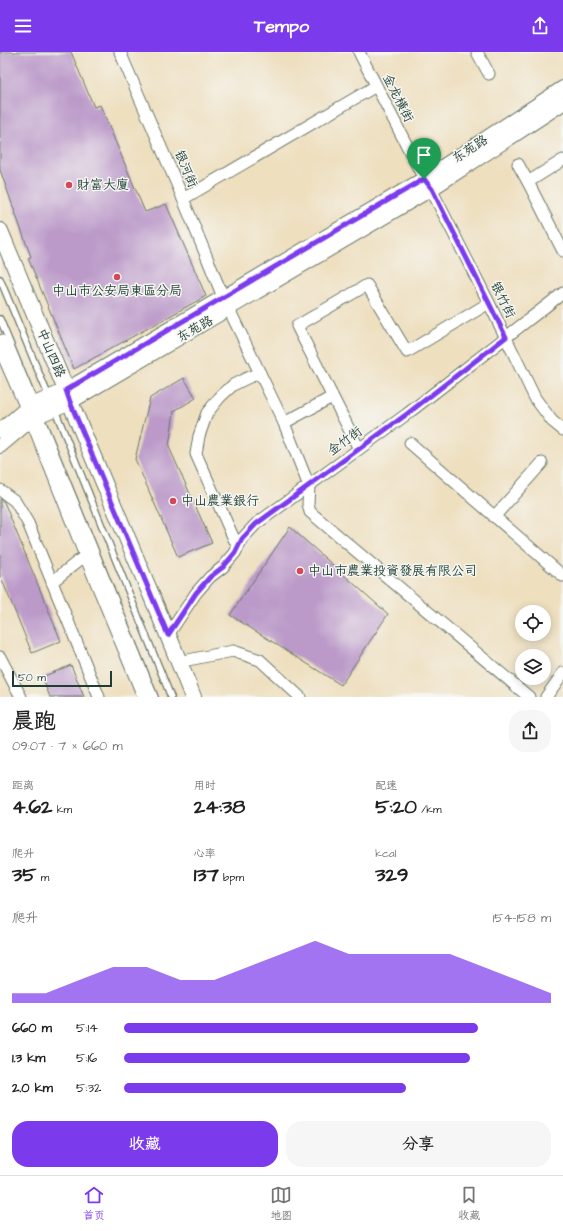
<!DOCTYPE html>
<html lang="zh">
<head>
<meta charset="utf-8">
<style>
  body { margin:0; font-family:"Architects Daughter","LXGW WenKai TC",sans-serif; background:#f6f6f6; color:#222; height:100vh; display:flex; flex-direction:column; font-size:15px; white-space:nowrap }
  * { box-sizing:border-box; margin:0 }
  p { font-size:13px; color:#767676 }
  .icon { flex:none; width:22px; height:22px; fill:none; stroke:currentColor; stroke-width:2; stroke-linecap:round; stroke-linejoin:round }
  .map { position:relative; height:645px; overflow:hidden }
  .drawer { display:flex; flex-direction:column; background:#fff; flex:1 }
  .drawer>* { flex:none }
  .controls { position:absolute; left:515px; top:553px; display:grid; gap:8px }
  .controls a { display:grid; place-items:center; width:36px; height:36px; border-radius:50%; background:#fff; box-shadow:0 2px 10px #0003; font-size:20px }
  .scale { position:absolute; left:12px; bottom:10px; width:100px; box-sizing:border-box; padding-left:4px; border:2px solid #1f3d34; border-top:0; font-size:11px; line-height:14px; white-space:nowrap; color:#1f3d34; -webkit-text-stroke:3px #f6f6f2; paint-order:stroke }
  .pin { position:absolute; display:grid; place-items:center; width:34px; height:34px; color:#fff; margin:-41px -17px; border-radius:50% 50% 50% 0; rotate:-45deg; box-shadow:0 0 4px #0007 }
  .pin .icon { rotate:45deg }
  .round { display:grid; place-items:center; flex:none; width:42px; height:42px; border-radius:16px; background:#f6f6f6 }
  .head { display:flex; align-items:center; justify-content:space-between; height:68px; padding:0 12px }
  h1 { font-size:22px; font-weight:800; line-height:30px }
  .metrics { display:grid; grid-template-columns:repeat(3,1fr); gap:6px; height:68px; padding:4px 12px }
  .metrics div { display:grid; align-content:center }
  .metrics b { font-size:20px; font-weight:800 }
  .metrics small { font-size:11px; font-weight:400 }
  .metrics p { font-size:11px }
  .chart { height:112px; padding:8px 12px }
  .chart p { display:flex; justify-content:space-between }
  .chart svg { width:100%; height:72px; margin-top:4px; fill:#7c3aed; opacity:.7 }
  .primary-button { display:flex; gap:8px; margin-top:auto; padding:8px 12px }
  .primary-button a { flex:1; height:46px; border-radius:16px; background:#7c3aed; color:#fff; font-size:16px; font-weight:800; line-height:46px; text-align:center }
  .primary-button a+a { background:#f6f6f6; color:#222 }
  ul { padding:0 12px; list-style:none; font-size:13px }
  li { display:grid; grid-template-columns:64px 48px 1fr; align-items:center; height:30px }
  li i { height:10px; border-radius:5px; background:#7c3aed }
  header { display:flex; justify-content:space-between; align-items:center; height:52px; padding:0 12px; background:#7c3aed; color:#fff; font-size:18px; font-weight:800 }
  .dock { display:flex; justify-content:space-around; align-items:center; height:56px; border-top:1px solid #e0e0e0; background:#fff; font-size:11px; color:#767676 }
  .dock a { display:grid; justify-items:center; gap:2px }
  .dock .on { color:#7c3aed }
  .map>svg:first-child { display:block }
</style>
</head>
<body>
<header><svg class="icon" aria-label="menu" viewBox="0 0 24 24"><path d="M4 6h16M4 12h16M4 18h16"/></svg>Tempo<svg class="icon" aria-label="share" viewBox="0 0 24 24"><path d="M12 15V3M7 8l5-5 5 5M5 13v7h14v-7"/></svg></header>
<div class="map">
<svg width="563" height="645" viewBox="0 0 563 645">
  <rect width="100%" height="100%" fill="#f6f6f2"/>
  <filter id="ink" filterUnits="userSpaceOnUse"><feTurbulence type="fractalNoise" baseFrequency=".025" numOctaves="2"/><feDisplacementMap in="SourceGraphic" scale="8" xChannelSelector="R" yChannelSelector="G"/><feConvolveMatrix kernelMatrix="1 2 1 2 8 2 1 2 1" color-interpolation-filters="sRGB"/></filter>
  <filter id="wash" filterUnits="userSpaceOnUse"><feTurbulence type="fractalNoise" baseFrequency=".012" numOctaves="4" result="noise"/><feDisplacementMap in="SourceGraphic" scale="16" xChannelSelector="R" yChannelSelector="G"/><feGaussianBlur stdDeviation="0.9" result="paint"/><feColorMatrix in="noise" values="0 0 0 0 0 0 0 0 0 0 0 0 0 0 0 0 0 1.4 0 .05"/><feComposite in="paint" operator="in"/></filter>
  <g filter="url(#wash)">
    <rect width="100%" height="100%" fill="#eedfbf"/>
    <g id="blocks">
      <!-- building -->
      <g fill="#bb9ac9">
        <path d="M 0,0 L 71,0 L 94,55 L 100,53 L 145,160 L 166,152 L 206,244 L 74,317 L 28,206 L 31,205 L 0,118 Z"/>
        <path d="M 184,326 L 196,346 L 174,359 L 169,395 L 212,491 L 178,505 L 135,407 L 150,346 Z"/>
        <path d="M 0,447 L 4,450 L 61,589 L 32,601 L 0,523 Z"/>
        <path d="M 290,475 L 388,562 L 341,633 L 230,563 Z"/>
        <path d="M 71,613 L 84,645 L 50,645 L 42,625 Z"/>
      </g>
    </g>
  </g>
  <g filter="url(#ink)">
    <use href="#blocks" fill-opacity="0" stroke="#677665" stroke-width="1"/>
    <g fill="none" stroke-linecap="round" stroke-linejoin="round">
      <!-- service casing -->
      <g stroke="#677665" stroke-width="8">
        <g id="service">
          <path d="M 0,227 L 49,345"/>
          <path d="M 0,267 L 32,344"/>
          <path d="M 55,358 L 171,645"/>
          <path d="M 40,363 L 155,645"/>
        </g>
      </g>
      <!-- minor casing -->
      <g stroke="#677665" stroke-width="13">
        <g id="minor">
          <path d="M 120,0 L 179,137 L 223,245 L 284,371 L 309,434 L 308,452 L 310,460 L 529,645"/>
          <path d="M 359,0 L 424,127 L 431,137 L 489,251 L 535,346 L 552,369 L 563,378"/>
          <path d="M 477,0 L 489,22"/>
          <path d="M 518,112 L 528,130 L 563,108"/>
          <path d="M 528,130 L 563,199"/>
          <path d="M 183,147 L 376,34"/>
          <path d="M 284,371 L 332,345"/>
          <path d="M 410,391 L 563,524"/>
          <path d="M 359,397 L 297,274 L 367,233 L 407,300 L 489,251"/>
          <path d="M 0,438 L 15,449 L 28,471 L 99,645"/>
          <path d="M 494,465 L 542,411"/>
          <path d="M 238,496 L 196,402 L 199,384 L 207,361 L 220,345 L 233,333 L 247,326 L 260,321"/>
          <path d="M 52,530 L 87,502"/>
          <path d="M 168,583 L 196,541 L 210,525 L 223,515 L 235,501 L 242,487 L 256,472 L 407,362 L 563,241"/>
          <path d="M 0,605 L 21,645"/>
          <path d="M 178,610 L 233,599 L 260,608 L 300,645"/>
          <path d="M 546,645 L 563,621"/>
        </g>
      </g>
      <!-- tertiary casing -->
      <g stroke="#677665" stroke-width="16">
        <g id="tertiary">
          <path d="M 0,379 L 28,355 L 66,338 L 424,127 L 563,36"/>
          <path d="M 0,394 L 33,366 L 70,350 L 431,137 L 563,51"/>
        </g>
      </g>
      <!-- secondary casing -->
      <g stroke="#677665" stroke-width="18">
        <g id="secondary">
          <path d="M 0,179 L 66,338 L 70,350 L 168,583 L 193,645"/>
          <path d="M 0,291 L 33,366 L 87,502 L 146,645"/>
        </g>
      </g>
      <!-- service -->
      <use href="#service" stroke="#fff" stroke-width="5.5"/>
      <!-- minor -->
      <use href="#minor" stroke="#fff" stroke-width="11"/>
      <!-- tertiary -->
      <use href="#tertiary" stroke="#fff" stroke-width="14"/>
      <!-- secondary -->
      <use href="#secondary" stroke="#fff" stroke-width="16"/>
    </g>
  </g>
  <g fill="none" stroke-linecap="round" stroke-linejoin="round" filter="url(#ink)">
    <!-- route casing -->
    <g stroke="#fff" stroke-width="8">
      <path id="route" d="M 424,127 L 432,137 L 506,285 L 407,362 L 256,472 L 242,487 L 235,501 L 223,515 L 210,525 L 196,541 L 168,583 L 70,350 L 66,338 Z"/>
    </g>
    <!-- route -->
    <use href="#route" stroke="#7c3aed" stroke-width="5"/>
  </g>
  <!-- markers -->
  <g fill="#d1495b" stroke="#f6f6f2" stroke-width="1.5">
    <circle cx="69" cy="133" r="4"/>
    <circle cx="117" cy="225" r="4"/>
    <circle cx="173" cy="449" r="4"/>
    <circle cx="300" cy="519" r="4"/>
  </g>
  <g text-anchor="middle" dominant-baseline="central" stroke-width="3" stroke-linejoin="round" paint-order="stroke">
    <!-- street labels -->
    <g font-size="13" fill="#1f3d34" stroke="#f6f6f2">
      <text transform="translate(398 46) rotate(63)">金龙横街</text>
      <text transform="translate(470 97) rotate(-33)">东苑路</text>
      <text transform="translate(186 117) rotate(67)">银河街</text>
      <text transform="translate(503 248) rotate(64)">银竹街</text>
      <text transform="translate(195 277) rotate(-30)">东苑路</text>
      <text transform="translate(51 301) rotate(67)">中山四路</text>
      <text transform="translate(345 389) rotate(-36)">金竹街</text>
    </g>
    <!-- poi labels -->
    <g font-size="13" fill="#1f3d34" stroke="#f6f6f2" text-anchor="start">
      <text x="77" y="133">財富大廈</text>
      <text x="117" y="239" text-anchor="middle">中山市公安局東區分局</text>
      <text x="181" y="449">中山農業銀行</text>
      <text x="308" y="519">中山市農業投資發展有限公司</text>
    </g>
  </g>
</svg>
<div class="controls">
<a><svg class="icon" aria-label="locate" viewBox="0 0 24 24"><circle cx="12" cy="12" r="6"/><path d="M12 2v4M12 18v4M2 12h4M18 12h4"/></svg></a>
<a><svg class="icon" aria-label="layers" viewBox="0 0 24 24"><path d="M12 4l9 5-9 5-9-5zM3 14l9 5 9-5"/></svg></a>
</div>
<div class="scale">50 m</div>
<div class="pin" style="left:424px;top:127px;background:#1e9e55"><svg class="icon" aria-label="arrive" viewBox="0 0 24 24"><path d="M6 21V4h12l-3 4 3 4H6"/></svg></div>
</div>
<section class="drawer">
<div class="head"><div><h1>晨跑</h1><p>09:07 · 7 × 660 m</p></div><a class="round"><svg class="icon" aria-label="share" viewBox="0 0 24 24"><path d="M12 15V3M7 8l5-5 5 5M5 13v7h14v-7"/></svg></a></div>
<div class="metrics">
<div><p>距离</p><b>4.62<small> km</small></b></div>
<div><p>用时</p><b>24:38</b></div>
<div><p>配速</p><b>5:20<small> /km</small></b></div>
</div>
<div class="metrics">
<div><p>爬升</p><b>35<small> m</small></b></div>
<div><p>心率</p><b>137<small> bpm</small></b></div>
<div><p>kcal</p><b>329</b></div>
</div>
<div class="chart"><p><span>爬升</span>154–158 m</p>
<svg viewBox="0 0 160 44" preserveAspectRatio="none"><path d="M0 44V38L10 38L20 30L30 22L40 22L50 30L60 30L70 22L80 14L90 6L100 14L110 14L120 14L130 14L140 22L150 30L160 38V44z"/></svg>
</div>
<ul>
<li><b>660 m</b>5:14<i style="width:83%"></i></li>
<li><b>1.3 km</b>5:16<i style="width:81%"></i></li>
<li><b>2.0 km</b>5:32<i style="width:66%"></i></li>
</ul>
<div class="primary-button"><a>收藏</a><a>分享</a></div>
</section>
<nav class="dock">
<a class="on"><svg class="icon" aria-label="home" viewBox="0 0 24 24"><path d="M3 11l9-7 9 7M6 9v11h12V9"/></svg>首页</a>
<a><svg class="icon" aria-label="map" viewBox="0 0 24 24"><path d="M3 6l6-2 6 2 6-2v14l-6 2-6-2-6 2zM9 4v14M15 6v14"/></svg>地图</a>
<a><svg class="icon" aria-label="saved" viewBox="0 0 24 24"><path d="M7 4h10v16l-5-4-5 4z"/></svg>收藏</a>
</nav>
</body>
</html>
